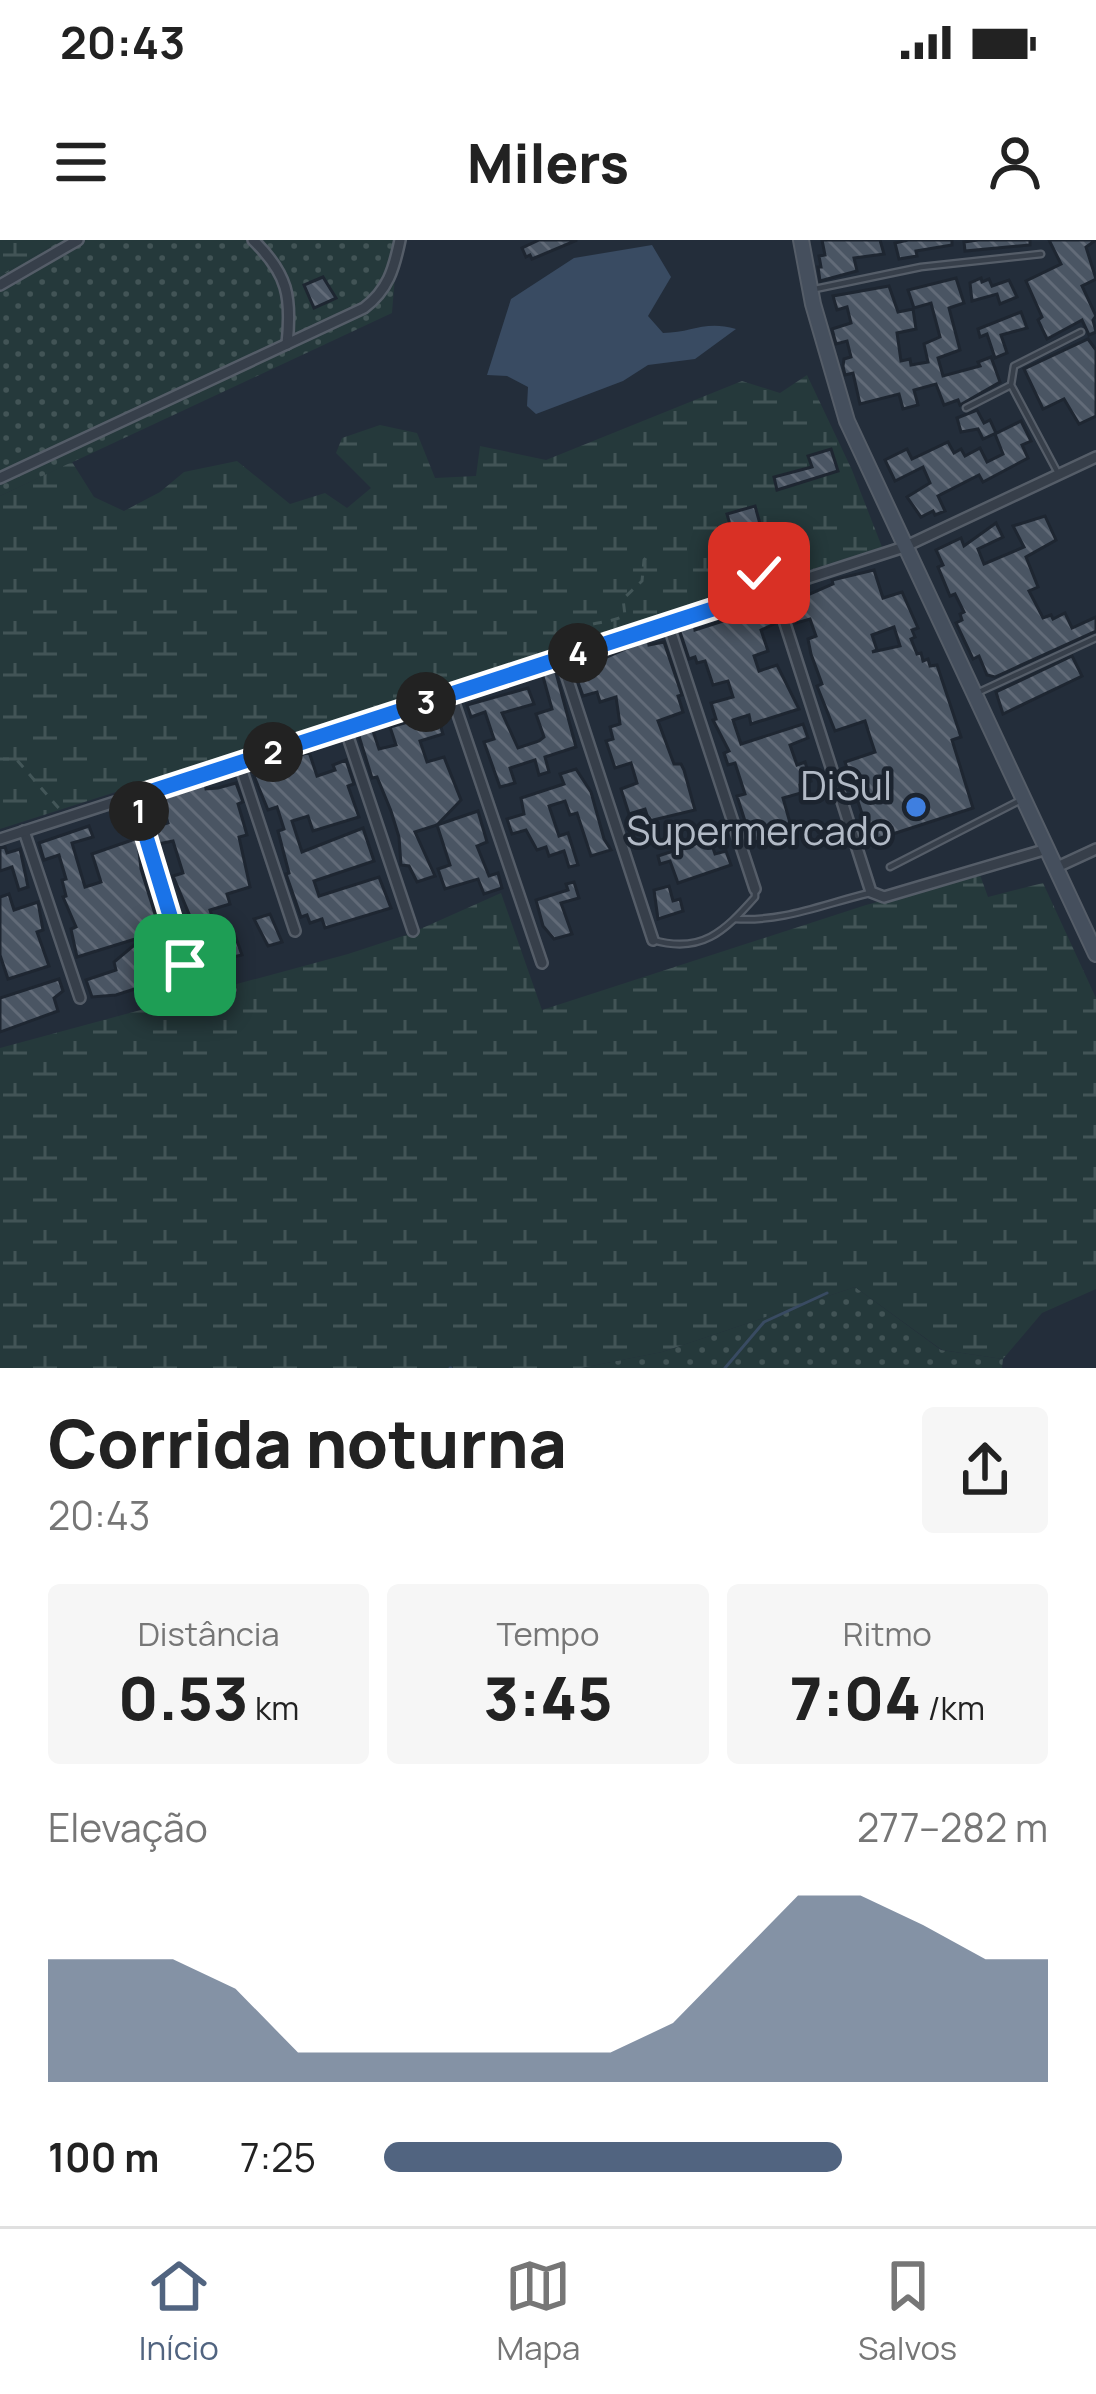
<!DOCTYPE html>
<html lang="pt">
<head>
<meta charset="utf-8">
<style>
  body { margin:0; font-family:Manrope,sans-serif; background:#f6f6f6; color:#222; height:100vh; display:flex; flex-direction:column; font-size:45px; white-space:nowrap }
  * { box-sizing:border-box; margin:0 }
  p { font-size:39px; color:#767676 }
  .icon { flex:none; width:66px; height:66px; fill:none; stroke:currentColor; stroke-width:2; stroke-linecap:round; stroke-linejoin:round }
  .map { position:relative; height:1128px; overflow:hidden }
  .sheet { display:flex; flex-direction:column; background:#fff; flex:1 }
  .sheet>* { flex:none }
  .pin { position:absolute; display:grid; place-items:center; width:102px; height:102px; color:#fff; margin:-51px; border-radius:24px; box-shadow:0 6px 18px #0006 }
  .km { position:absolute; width:60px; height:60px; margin:-30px; border-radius:50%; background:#222; color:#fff; font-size:33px; line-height:60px; text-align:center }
  .round { display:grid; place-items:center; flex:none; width:126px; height:126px; border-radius:12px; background:#f6f6f6 }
  .overview { display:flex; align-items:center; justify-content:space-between; height:204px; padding:0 48px }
  h1 { font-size:66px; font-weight:800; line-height:90px }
  .metrics { display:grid; grid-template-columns:repeat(3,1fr); gap:18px; height:204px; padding:12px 48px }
  .metrics div { display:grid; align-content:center; border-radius:12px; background:#f6f6f6; text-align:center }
  .metrics b { font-size:60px; font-weight:800 }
  .metrics small { font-size:33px; font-weight:400 }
  .metrics p { font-size:33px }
  .chart { height:336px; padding:24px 48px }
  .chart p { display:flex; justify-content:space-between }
  .chart svg { width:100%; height:216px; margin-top:12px; fill:#516480; opacity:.7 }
  ul { padding:0 48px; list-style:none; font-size:39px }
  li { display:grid; grid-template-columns:192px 144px 1fr; align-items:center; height:90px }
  li i { height:30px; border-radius:15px; background:#516480 }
  .status { display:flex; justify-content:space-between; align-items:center; height:84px; padding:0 60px; background:#fff; direction:ltr }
  .status svg { height:33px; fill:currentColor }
  header { display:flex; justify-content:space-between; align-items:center; height:156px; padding:0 48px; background:#fff; font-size:54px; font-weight:800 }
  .tab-bar { display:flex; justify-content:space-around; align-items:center; height:168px; border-top:3px solid #e0e0e0; background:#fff; font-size:33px; color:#767676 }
  .tab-bar a { display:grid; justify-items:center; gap:6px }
  .tab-bar .on { color:#516480 }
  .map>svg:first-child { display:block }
</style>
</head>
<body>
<div class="status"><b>20:43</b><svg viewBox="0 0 49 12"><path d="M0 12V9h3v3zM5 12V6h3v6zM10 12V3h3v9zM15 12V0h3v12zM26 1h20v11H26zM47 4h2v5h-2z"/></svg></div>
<header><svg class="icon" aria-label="menu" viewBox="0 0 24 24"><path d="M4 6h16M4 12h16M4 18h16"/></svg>Milers<svg class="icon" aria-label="person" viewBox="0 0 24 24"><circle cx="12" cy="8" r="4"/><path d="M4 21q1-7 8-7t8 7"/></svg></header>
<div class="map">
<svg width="1096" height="1128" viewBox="0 0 1096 1128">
  <defs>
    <pattern id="green-dots" width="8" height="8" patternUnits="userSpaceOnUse" patternTransform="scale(3)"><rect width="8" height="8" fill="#25393b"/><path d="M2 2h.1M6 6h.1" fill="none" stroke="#425456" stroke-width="1.8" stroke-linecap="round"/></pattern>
    <pattern id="wetland-marsh" width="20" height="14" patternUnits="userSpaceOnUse" patternTransform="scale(3)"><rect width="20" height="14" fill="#25393b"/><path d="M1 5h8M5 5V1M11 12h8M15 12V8" fill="none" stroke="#425456"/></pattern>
    <pattern id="building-back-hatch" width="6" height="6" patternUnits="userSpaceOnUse" patternTransform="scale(3)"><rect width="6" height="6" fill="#4a5563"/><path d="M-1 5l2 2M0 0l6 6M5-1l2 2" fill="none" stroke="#626b78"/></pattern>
  </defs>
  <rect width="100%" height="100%" fill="#232d3a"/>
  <!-- green -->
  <g fill="url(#green-dots)">
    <path d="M 62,0 L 398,0 L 392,73 L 0,256 L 0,35 Z"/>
    <path d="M 855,1047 L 941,1110 L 1003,1119 L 1002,1128 L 581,1128 L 662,1112 Z"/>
  </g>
  <!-- wetland -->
  <g fill="url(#wetland-marsh)">
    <path d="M 0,0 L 62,0 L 0,35 Z"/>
    <path d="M 807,135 L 852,230 L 882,307 L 0,589 L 0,256 L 72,222 L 94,257 L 124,271 L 160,252 L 184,232 L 237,221 L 290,264 L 325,253 L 347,268 L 371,248 L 336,213 L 342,198 L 380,185 L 417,193 L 435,238 L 476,236 L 480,206 L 546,220 L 742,141 L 780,153 Z"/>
    <path d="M 980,635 L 988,657 L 1043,643 L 1096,758 L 1096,1049 L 1042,1073 L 1003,1119 L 942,1110 L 855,1047 L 662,1112 L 581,1128 L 0,1128 L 0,808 L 348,714 L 409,694 L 501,653 L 542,770 L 866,665 Z"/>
  </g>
  <!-- water -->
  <path fill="#394b62" d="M 652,5 L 671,37 L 648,76 L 663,93 C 692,93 704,80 736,89 L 695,119 L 648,125 L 623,141 L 536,174 L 527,166 L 528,147 L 507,136 L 487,135 L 511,59 L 574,18 Z"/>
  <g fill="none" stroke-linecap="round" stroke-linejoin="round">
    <!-- stream -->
    <g stroke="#394b62" stroke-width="3">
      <path d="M 450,1128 L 451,1128"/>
      <path d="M 725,1128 L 764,1082 L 827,1053"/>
    </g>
  </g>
  <!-- building -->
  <g fill="url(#building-back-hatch)" stroke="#1e2631" stroke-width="3" fill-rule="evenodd">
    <path d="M 539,0 L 577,0 L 532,19 L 530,15 L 526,17 L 522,8 Z"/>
    <path d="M 822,0 L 880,0 L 884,14 L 854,18 L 857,31 L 820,41 L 818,27 L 821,27 L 819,16 L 825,15 Z"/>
    <path d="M 908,0 L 952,0 L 952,5 L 916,11 L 917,16 L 899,19 L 895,3 Z"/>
    <path d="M 978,0 L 1030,0 L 1030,5 L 965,11 L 964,2 Z"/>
    <path d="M 1049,0 L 1096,0 L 1086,7 L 1096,39 L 1082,46 L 1096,76 L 1093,80 L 1096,92 L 1089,95 L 1082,80 L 1047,99 L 1038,80 L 1042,77 L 1026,41 L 1061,24 Z"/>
    <path d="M 323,37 L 336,58 L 314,68 L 304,45 Z"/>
    <path d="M 956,38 L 964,63 L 949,68 L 960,110 L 938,118 L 943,136 L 980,126 L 978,122 L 991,117 L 1000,142 L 960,165 L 958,160 L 944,165 L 936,144 L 914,150 L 918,165 L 903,169 L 899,154 L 860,164 L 853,133 L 845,135 L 843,126 L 844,119 L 851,117 L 847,101 L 836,104 L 832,89 L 851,83 L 847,67 L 837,70 L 833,56 L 889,46 L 898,72 L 913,69 L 916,89 L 897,93 L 901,121 L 910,119 L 911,125 L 928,122 L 924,104 L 940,97 L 931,63 L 914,68 L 908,50 Z"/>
    <path d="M 981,38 L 982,42 L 989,39 L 992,46 L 1009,40 L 1017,57 L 1000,64 L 997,54 L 972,61 L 970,43 Z"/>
    <path d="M 1021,72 L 1027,88 L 1001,95 L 1007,113 L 995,118 L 987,94 L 980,97 L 978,89 Z"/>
    <path d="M 1088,99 L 1096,110 L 1096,176 L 1079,184 L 1064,159 L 1043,169 L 1024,129 Z"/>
    <path d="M 977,170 L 984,183 L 990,180 L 996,193 L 983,199 L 978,189 L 961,192 L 957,178 Z"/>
    <path d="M 1021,181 L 1031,201 L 1022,205 L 1028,218 L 983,242 L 979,235 L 938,256 L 945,271 L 935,275 L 933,271 L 921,277 L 907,257 L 930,243 L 923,227 L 895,241 L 885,220 L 907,209 L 912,219 L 948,202 L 954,213 L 961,209 L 965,216 L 980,208 L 987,222 L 1003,214 L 995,194 Z"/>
    <path d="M 831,209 L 838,231 L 777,250 L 774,237 L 812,227 L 808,216 Z"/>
    <path d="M 755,266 L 762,291 L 734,299 L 727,274 Z"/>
    <path d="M 1045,276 L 1056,300 L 1026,317 L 1038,347 L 1029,351 L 1043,378 L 1051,375 L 1053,379 L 1065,373 L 1072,388 L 1096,377 L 1096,391 L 995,437 L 987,435 L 979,416 L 973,419 L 956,383 L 962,380 L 960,374 L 964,372 L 955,354 L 950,356 L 938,327 L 943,325 L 936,310 L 961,298 L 964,306 L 996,283 L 1003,297 L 978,309 L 984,324 L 1024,307 L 1013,286 Z"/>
    <path d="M 874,330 L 883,358 L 902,352 L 918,388 L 912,390 L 915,397 L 911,399 L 917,414 L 921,413 L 923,421 L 928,419 L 930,426 L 937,425 L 961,497 L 952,500 L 973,568 L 871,601 L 845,522 L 875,512 L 870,497 L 865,481 L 835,491 L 817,446 L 822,444 L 811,414 L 808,399 L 816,396 L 810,379 L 796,383 L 789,363 L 833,344 L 832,340 ZM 894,387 L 900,406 L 872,412 L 877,410 L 872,395 Z"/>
    <path d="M 770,366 L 774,384 L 761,390 L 768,411 L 754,416 L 759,431 L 777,425 L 799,469 L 751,484 L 749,475 L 733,480 L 741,504 L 803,484 L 808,498 L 790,505 L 797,525 L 805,522 L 811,541 L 800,545 L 801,553 L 783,558 L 792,590 L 752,603 L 737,556 L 745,554 L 735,523 L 728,525 L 724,513 L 729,511 L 713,480 L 716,479 L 711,463 L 733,457 L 728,441 L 713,445 L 705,421 L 697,423 L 695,417 L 689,419 L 679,389 L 694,384 L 695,390 Z"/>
    <path d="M 648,399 L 649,405 L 664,402 L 682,455 L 678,456 L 683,472 L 658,481 L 674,524 L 681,524 L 684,530 L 695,570 L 649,581 L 645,569 L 629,574 L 621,549 L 637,543 L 631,523 L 615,528 L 606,501 L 613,499 L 610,487 L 620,484 L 616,457 L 600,462 L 597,452 L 583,456 L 576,437 L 591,432 L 589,425 Z"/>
    <path d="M 1072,416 L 1082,436 L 1003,474 L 996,452 Z"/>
    <path d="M 555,429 L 576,507 L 545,517 L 549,532 L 539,535 L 535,520 L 510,528 L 515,543 L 500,547 L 484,502 L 494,499 L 485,472 L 471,477 L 467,465 L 528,448 L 534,464 L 502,473 L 518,508 L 539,501 L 544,497 L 536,474 L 552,469 L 542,433 Z"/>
    <path d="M 437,474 L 443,494 L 420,501 L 427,522 L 444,517 L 461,560 L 437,585 L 415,592 L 435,636 L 417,642 L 409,626 L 401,625 L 399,597 L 391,571 L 377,537 L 372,538 L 358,493 L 372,488 L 379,509 L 396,505 L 390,487 Z"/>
    <path d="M 309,512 L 317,536 L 335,530 L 333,525 L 346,520 L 354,544 L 348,546 L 359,577 L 313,591 L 308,576 L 292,581 L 302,612 L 363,588 L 374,621 L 314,641 L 319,656 L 379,637 L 391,668 L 325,688 L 322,679 L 310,683 L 307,675 L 301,677 L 286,634 L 289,633 L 278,591 L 284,589 L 277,567 L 268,570 L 254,536 L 268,531 L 267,527 Z"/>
    <path d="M 576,529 L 591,552 L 604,599 L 611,610 L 591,616 L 577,573 L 570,575 L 565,561 L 549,566 L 559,596 L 568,593 L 578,625 L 569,627 L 564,611 L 549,616 L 546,607 L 537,610 L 526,590 L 512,594 L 507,579 L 524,574 L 521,558 L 564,544 L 560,534 Z"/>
    <path d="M 236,543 L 243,562 L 238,564 L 247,595 L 239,597 L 250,647 L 227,654 L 230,664 L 210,670 L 216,689 L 232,687 L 242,715 L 233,717 L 228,702 L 196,712 L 188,682 L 192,681 L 173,636 L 183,633 L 173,601 L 158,604 L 153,587 L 168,583 L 161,559 L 205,544 L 206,549 L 218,548 Z"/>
    <path d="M 478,571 L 487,602 L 477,606 L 489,636 L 498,633 L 502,648 L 484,654 L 478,639 L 445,649 L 438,629 L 450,625 L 437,585 Z"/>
    <path d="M 89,586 L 93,597 L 72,603 L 85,647 L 101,642 L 92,614 L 135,599 L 138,602 L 141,629 L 160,690 L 149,694 L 154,709 L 166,706 L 172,737 L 116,755 L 92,757 L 86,740 L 116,730 L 114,722 L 145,696 L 77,717 L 71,689 L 76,687 L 63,657 L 66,656 L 62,640 L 66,639 L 59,615 L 44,620 L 39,603 Z"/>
    <path d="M 710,599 L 715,614 L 726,611 L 731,625 L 678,643 L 670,621 L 660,624 L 658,616 Z"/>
    <path d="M 5,607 L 7,613 L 20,609 L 28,647 L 19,650 L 12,627 L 0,631 L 0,608 Z"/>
    <path d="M 574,642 L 579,658 L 561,663 L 572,694 L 554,699 L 543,686 L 536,660 L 568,650 L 566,644 Z"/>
    <path d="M 669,646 L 673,661 L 680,659 L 683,671 L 658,679 L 654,650 Z"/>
    <path d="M 9,654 L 14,670 L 38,662 L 43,690 L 37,692 L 49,726 L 8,739 L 0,715 L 0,657 Z"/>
    <path d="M 270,674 L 282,702 L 268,706 L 254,679 Z"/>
    <path d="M 59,739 L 63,751 L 54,758 L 58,771 L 0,792 L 0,758 Z"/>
  </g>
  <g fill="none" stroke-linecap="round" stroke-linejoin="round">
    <!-- lane casing -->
    <g stroke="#555d68" stroke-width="9">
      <g id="lane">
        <path d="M 815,49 L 921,27 L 1041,14"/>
        <path d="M 966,168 L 1009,146"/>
        <path d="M 1059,235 L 1011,145 L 1014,126 L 1081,92"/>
        <path d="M 739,305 L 752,319 L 765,352"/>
        <path d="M 979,452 L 1096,398"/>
        <path d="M 890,627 L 1019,561"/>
        <path d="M 735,679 C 784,682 823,664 870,653"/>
        <path d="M 653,700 C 701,714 724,692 755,657 L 755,652"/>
      </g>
    </g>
    <!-- street casing -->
    <g stroke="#555d68" stroke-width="14">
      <g id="street">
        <path d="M 253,0 C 288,34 292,57 287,104"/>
        <path d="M 0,45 L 78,0"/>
        <path d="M 0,238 L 364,68 C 388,50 394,29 400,0"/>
        <path d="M 774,349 L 871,652 L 884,657 L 1047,609"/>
        <path d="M 668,384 L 755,649"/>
        <path d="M 561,419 L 653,700"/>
        <path d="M 451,454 L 542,723"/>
        <path d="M 345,488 L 413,691"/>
        <path d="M 239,522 L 295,691"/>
        <path d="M 134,557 L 185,725"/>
        <path d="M 24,591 L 80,758"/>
        <path d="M 0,599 L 904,307 L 1096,217"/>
        <path d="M 1055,628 L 1096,609"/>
      </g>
    </g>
    <!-- secondary casing -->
    <g stroke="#555d68" stroke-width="18">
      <path id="secondary" d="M 801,0 L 813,64 L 847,181 L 1096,714"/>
    </g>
    <!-- path -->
    <g stroke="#435658" stroke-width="3" stroke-dasharray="9 9" stroke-linecap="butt">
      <path d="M 568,406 C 572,378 606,387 625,375 L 623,359 L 642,341 L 644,320 L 652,313"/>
      <path d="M 0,519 L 16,519 L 62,572"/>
    </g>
    <!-- lane -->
    <use href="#lane" stroke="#373f4a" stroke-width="4.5"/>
    <!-- street -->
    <use href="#street" stroke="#373f4a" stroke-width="9"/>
    <!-- secondary -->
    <use href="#secondary" stroke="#454f5d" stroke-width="14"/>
  </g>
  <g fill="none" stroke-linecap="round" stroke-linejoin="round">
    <!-- route casing -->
    <g stroke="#fff" stroke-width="24">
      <path id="route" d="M 185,725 L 134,557 L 765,352 L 759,333"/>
    </g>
    <!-- route -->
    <use href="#route" stroke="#1a73e8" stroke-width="15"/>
  </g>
  <!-- markers -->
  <circle fill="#3f7fe0" stroke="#1c242f" stroke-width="4.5" cx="916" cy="567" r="12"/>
  <g text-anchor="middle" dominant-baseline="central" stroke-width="9" stroke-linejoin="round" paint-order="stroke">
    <!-- poi labels -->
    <g font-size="39" fill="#b2bac6" stroke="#1c242f" text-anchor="end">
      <text x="892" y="545">DiSul<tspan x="892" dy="45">Supermercado</tspan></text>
    </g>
  </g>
</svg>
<div class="pin" style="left:185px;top:725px;background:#1e9e55"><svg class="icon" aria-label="arrive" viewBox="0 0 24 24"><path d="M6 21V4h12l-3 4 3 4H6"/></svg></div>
<div class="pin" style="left:759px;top:333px;background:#d93025"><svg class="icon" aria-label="check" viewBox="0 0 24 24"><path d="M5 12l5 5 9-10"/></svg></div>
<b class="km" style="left:139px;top:571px">1</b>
<b class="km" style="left:273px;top:512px">2</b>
<b class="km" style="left:426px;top:462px">3</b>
<b class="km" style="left:578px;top:413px">4</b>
</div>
<section class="sheet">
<div class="overview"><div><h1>Corrida noturna</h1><p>20:43</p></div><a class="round"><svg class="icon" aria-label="share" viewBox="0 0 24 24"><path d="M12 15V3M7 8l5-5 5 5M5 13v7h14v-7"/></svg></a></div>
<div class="metrics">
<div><p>Distância</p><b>0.53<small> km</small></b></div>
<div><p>Tempo</p><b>3:45</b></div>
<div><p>Ritmo</p><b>7:04<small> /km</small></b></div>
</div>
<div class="chart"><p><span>Elevação</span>277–282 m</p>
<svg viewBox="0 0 160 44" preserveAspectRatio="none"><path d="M0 44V19L10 19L20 19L30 25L40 38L50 38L60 38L70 38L80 38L90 38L100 32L110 19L120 6L130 6L140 12L150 19L160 19V44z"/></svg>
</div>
<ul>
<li><b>100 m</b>7:25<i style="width:69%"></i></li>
</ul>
</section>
<nav class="tab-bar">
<a class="on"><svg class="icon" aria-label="home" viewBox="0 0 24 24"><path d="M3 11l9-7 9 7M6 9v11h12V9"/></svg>Início</a>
<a><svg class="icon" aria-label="map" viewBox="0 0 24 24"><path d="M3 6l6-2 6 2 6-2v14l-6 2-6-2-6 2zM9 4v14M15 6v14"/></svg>Mapa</a>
<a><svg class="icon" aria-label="saved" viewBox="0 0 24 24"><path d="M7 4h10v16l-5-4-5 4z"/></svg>Salvos</a>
</nav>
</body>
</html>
